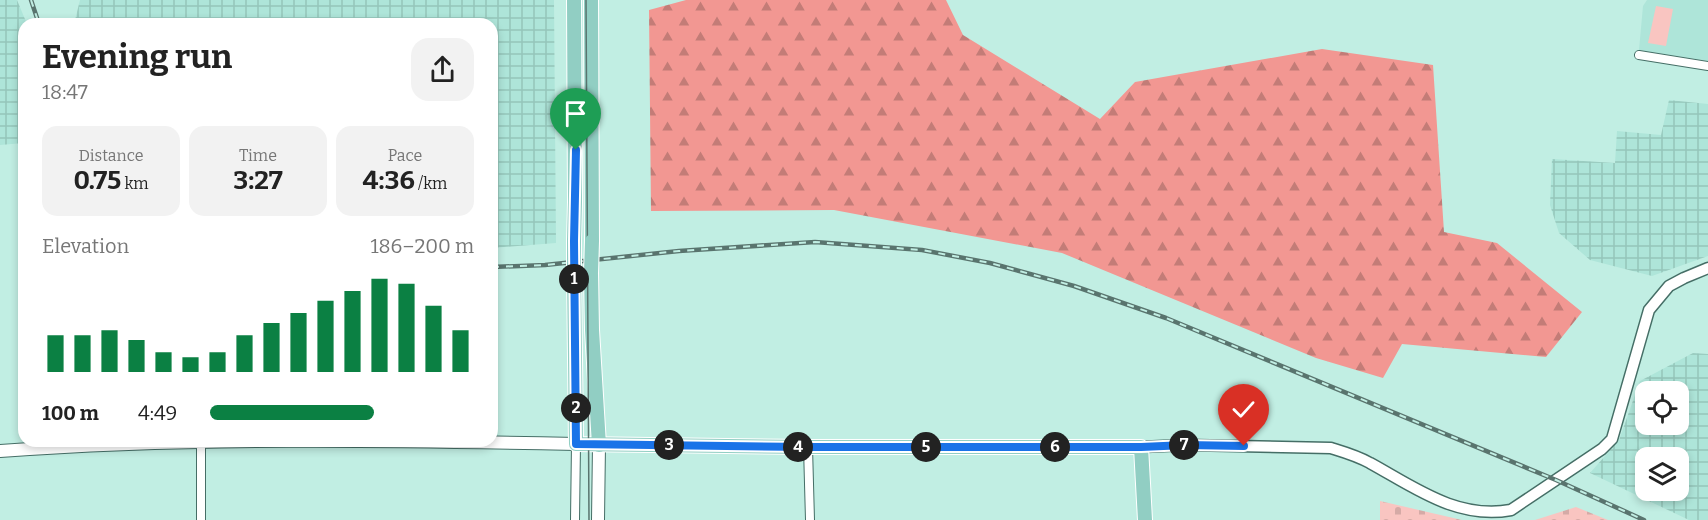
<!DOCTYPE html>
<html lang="en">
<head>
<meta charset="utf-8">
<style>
  body { margin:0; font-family:Bitter,serif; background:#f2f2f2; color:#222; height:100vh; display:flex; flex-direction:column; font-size:22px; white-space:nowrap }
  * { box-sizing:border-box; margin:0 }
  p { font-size:20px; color:#767676 }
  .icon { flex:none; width:33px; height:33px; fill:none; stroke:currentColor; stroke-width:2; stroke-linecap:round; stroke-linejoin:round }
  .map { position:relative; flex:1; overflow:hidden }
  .side { position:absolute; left:18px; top:18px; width:480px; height:429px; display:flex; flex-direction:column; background:#fff; border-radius:18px; box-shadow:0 3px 9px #0003 }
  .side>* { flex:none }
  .controls { position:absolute; left:1635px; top:381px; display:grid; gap:12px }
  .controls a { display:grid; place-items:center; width:54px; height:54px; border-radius:12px; background:#fff; box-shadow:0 3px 9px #0003; font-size:30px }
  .pin { position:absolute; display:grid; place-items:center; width:51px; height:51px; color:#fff; margin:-62px -26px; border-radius:50% 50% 50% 0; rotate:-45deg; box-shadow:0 0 6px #0007 }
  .pin .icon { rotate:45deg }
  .km { position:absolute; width:30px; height:30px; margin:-15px; border-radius:50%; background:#222; color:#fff; font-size:16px; line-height:30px; text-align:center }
  .round { display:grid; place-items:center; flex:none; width:63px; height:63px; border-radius:18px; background:#f2f2f2 }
  .overview { display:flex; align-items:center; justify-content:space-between; height:102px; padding:0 24px }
  h1 { font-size:33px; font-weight:700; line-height:45px }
  .metrics { display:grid; grid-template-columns:repeat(3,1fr); gap:9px; height:102px; padding:6px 24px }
  .metrics div { display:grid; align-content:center; border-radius:15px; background:#f2f2f2; text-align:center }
  .metrics b { font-size:26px; font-weight:700 }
  .metrics small { font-size:16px; font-weight:400 }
  .metrics p { font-size:16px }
  .chart { height:168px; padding:12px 24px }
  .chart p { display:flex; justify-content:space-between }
  .chart svg { width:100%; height:108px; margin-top:6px; stroke:#0b8043; stroke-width:6 }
  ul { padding:0 24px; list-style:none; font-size:20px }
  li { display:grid; grid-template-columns:96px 72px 1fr; align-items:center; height:45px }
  li i { height:15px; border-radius:8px; background:#0b8043 }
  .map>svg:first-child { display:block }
</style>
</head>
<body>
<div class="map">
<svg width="1708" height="520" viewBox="0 0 1708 520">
  <defs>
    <pattern id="industrial-grid" width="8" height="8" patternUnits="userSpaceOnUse" patternTransform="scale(1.5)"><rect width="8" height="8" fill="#aee5d9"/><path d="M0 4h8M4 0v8" fill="none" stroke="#95c5ba"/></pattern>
    <pattern id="forest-firs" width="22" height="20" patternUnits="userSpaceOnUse" patternTransform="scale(1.5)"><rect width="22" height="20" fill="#f29792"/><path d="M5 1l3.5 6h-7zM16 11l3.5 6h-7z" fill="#c37c77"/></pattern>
    <pattern id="cemetery-stones" width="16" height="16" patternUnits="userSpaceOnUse" patternTransform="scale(1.5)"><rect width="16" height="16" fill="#f9c5c1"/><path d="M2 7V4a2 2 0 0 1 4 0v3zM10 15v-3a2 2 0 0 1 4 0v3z" fill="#d5aaa6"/></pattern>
  </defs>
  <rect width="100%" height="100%" fill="#c1eee3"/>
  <!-- built -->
  <path fill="#aee5d9" d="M 1647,0 L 1708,0 L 1708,61 L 1639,50 L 1643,6 Z"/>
  <!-- industrial -->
  <g fill="url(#industrial-grid)" fill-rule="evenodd">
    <path d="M 0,0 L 17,0 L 27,24 L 24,24 L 24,143 L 0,145 Z"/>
    <path d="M 80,0 L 554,0 L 556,243 L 492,248 L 492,24 L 74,24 Z"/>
    <path d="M 1669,100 L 1708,104 L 1708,256 L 1652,276 L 1590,260 L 1559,233 L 1550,205 L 1552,159 L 1615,163 L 1617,131 L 1661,135 Z"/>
    <path d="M 1693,353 L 1708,354 L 1708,520 L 1689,520 L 1590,473 L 1619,440 L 1640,381 ZM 1646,392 L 1678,392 L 1678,424 L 1646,424 ZM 1646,458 L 1678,458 L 1678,490 L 1646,490 Z"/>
  </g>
  <!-- grass -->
  <path fill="#f9c5c1" d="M 1656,6 L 1673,9 L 1666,46 L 1648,43 Z"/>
  <!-- forest -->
  <path fill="url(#forest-firs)" d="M 686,0 L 946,0 L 963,35 L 1100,119 L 1135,82 L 1322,49 L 1433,65 L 1444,232 L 1497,243 L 1582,312 L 1546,357 L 1402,344 L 1383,378 L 1316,358 L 1062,253 L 834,210 L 651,211 L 649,10 Z"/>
  <!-- cemetery -->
  <g fill="url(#cemetery-stones)">
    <path d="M 1380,501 L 1462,520 L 1380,520 Z"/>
    <path d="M 1576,507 L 1608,520 L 1535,520 Z"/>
  </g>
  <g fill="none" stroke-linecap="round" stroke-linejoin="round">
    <!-- minor casing -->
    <g stroke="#456e66" stroke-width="10">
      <g id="minor">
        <path d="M 1639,55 L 1708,66"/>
        <path d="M 808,447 L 810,520"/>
        <path d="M 201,520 L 201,442"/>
        <path d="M 575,520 L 576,444"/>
      </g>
    </g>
    <!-- tertiary casing -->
    <g stroke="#456e66" stroke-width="13">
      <path id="tertiary" d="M 1141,447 L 1186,445 L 1331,448 C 1344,452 1358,456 1370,463 C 1414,487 1457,520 1511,510 L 1602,449 L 1612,439 L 1649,310 L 1669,286 L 1684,278 L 1708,268"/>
    </g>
    <!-- secondary casing -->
    <g stroke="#456e66" stroke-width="14">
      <g id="secondary">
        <path d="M 0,451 C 192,437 384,440 576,444"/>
        <path d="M 598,520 L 599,445"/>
      </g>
    </g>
    <!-- primary casing -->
    <g stroke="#fff" stroke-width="16">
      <g id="primary">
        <path d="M 591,0 L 592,241"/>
        <path d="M 574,241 L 575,202 L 574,0"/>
        <path d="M 574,273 L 576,444 L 808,447 L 1141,447 L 1145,520"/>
        <path d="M 591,273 L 592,330 L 599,445"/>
      </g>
    </g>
    <!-- minor -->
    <use href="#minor" stroke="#fff" stroke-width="8"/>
    <!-- tertiary -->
    <use href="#tertiary" stroke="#fff" stroke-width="10"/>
    <!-- secondary -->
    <use href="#secondary" stroke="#fff" stroke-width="12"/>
    <!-- primary -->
    <use href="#primary" stroke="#91cec3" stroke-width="14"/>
    <!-- tram -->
    <path stroke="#59746e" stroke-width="1.5" d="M 586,0 L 589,520"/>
    <!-- rail casing -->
    <g stroke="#59746e" stroke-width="4.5">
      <g id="rail">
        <path d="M 31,0 L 39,24"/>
        <path d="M 492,267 L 545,265 L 679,251 L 815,242 L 922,250 L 990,263 L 1074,286 L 1166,318 L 1556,480 L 1644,520"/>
      </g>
    </g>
    <!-- rail -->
    <use href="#rail" stroke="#c1eee3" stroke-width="2" stroke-dasharray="7" stroke-linecap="butt"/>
    <!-- primary-bridge casing -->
    <g stroke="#fff" stroke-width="16" stroke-linecap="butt">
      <g id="primary-bridge">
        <path d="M 574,241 L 574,273"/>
        <path d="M 591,273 L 592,241"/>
      </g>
    </g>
    <!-- primary-bridge -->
    <use href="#primary-bridge" stroke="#91cec3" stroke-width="14"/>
  </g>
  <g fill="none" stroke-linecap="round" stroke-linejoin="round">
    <!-- route casing -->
    <g stroke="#fff" stroke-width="12">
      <path id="route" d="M 576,150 L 574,241 L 576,444 L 808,447 L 1141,447 L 1186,445 L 1244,446"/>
    </g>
    <!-- route -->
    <use href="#route" stroke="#1a73e8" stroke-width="8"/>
  </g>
</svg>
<div class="controls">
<a><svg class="icon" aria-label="locate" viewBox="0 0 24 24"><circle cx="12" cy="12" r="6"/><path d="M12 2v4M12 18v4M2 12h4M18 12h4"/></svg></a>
<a><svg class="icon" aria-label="layers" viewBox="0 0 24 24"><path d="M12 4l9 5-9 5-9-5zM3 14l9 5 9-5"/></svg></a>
</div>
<div class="pin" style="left:576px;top:150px;background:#1e9e55"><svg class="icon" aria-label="arrive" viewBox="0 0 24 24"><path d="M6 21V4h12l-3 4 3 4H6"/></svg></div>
<div class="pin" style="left:1244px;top:446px;background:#d93025"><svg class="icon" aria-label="check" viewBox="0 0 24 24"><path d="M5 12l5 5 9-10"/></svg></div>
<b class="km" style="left:574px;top:279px">1</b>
<b class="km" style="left:576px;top:408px">2</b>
<b class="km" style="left:669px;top:445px">3</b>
<b class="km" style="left:798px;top:447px">4</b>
<b class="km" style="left:926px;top:447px">5</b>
<b class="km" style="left:1055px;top:447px">6</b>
<b class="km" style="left:1184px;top:445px">7</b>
<section class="side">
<div class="overview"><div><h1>Evening run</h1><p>18:47</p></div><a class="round"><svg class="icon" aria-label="share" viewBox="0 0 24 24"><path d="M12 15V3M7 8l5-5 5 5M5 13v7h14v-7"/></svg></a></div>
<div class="metrics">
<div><p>Distance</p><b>0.75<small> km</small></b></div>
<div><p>Time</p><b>3:27</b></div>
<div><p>Pace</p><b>4:36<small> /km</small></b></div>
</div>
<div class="chart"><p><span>Elevation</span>186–200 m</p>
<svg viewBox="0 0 160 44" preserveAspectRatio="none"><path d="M5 44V29M15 44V29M25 44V27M35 44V31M45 44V36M55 44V38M65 44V36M75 44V29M85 44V24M95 44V20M105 44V15M115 44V11M125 44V6M135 44V8M145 44V17M155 44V27"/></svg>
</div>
<ul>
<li><b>100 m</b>4:49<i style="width:62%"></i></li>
</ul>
</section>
</div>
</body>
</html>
